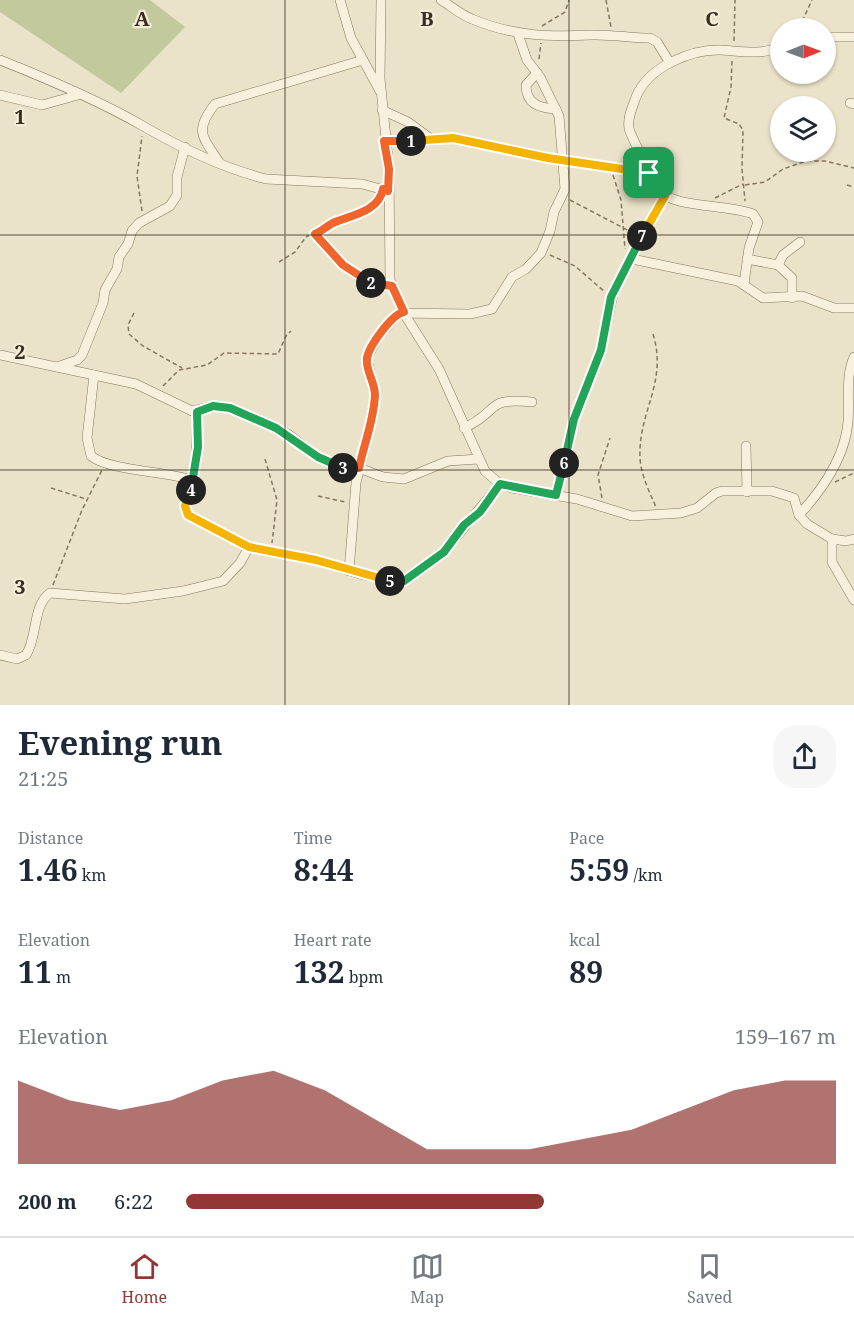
<!DOCTYPE html>
<html lang="en">
<head>
<meta charset="utf-8">
<style>
  body { margin:0; font-family:"Noto Serif",serif; background:#f6f6f7; color:#1f2937; height:100vh; display:flex; flex-direction:column; font-size:22px; white-space:nowrap }
  * { box-sizing:border-box; margin:0 }
  p { font-size:20px; color:#747a83 }
  .icon { flex:none; width:33px; height:33px; fill:none; stroke:currentColor; stroke-width:2; stroke-linecap:round; stroke-linejoin:round }
  .map { position:relative; height:705px; overflow:hidden }
  .panel { display:flex; flex-direction:column; background:#fff; flex:1 }
  .panel>* { flex:none }
  .needle { width:39px; rotate:89deg }
  .tools { position:absolute; left:770px; top:18px; display:grid; gap:12px }
  .tools a { display:grid; place-items:center; width:66px; height:66px; border-radius:50%; background:#fff; box-shadow:0 2px 4px #0004; font-size:30px }
  .pin { position:absolute; display:grid; place-items:center; width:51px; height:51px; color:#fff; margin:-26px; border-radius:12px; box-shadow:0 3px 9px #0006 }
  .km { position:absolute; width:30px; height:30px; margin:-15px; border-radius:50%; background:#222; color:#fff; font-size:16px; line-height:30px; text-align:center }
  .round { display:grid; place-items:center; flex:none; width:63px; height:63px; border-radius:24px; background:#f6f6f7 }
  .head { display:flex; align-items:center; justify-content:space-between; height:102px; padding:0 18px }
  h1 { font-size:33px; font-weight:700; line-height:45px }
  .figures { display:grid; grid-template-columns:repeat(3,1fr); gap:9px; height:102px; padding:6px 18px }
  .figures div { display:grid; align-content:center }
  .figures b { font-size:30px; font-weight:700 }
  .figures small { font-size:16px; font-weight:400 }
  .figures p { font-size:16px }
  .chart { height:168px; padding:12px 18px }
  .chart p { display:flex; justify-content:space-between }
  .chart svg { width:100%; height:108px; margin-top:6px; fill:#913834; opacity:.7 }
  ul { padding:0 18px; list-style:none; font-size:20px }
  li { display:grid; grid-template-columns:96px 72px 1fr; align-items:center; height:45px }
  li i { height:15px; border-radius:8px; background:#913834 }
  .dock { display:flex; justify-content:space-around; align-items:center; height:84px; border-top:2px solid #e0e1e3; background:#fff; font-size:16px; color:#747a83 }
  .dock a { display:grid; justify-items:center; gap:3px }
  .dock .current { color:#913834 }
  .map>svg:first-child { display:block }
</style>
</head>
<body>
<div class="map">
<svg width="854" height="705" viewBox="0 0 854 705">
  <rect width="100%" height="100%" fill="#ebe3c9"/>
  <!-- green -->
  <path fill="#c1c99d" d="M 0,0 L 150,0 L 185,27 L 121,93 L 0,12 Z"/>
  <g fill="none" stroke-linecap="round" stroke-linejoin="round">
    <!-- street casing -->
    <g stroke="#86765f" stroke-width="10">
      <g id="street">
        <path d="M 340,0 L 351,38 L 380,91"/>
        <path d="M 381,0 L 380,78 L 389,169 L 390,280 L 403,312 L 439,369 L 485,471 L 500,484 L 512,488 L 577,499 L 632,516 L 681,513 L 697,508 L 716,493 L 722,491 L 772,491 L 794,498 L 799,515 L 807,524 L 832,539 L 846,541 L 854,539"/>
        <path d="M 441,0 C 451,6 461,15 472,19 C 512,36 548,37 591,35 C 610,34 631,38 650,38 L 657,42 L 670,63"/>
        <path d="M 825,37 L 854,37"/>
        <path d="M 0,60 C 48,79 98,100 143,126 C 181,148 223,168 266,179 L 362,184 L 388,191"/>
        <path d="M 537,73 L 526,85 C 526,104 539,108 556,109"/>
        <path d="M 0,95 L 42,105 L 78,95"/>
        <path d="M 850,103 L 854,104"/>
        <path d="M 382,110 L 408,122 L 431,139"/>
        <path d="M 384,141 L 415,142 L 454,138 L 560,160 L 643,171 L 650,173 C 653,179 654,186 658,190 C 673,208 728,204 753,214 L 758,222 L 749,248 L 744,284"/>
        <path d="M 219,162 C 202,136 194,131 215,104 L 363,60"/>
        <path d="M 650,173 C 645,161 630,136 629,128 C 627,118 633,106 636,97 C 648,67 691,49 721,50 C 740,51 763,56 780,46"/>
        <path d="M 632,259 L 738,281 L 763,298 L 802,296 L 834,308 L 854,308"/>
        <path d="M 747,259 L 778,265 L 783,255 L 800,242"/>
        <path d="M 778,265 L 792,278 L 792,298"/>
        <path d="M 0,355 L 136,384 L 192,411 L 213,406 L 230,408 L 288,434 L 318,457 L 340,468 L 359,468 L 383,477 L 404,479 L 448,461 L 479,459"/>
        <path d="M 57,367 L 77,360 L 82,355 L 103,303 L 105,290 L 117,269 L 119,257 L 128,244 L 132,231 L 139,223 L 170,206 L 177,195 L 177,177 L 185,147"/>
        <path d="M 94,375 L 87,438 L 91,456 C 110,471 165,471 192,480"/>
        <path d="M 197,412 C 197,437 197,463 192,488 C 190,499 182,505 188,515 L 249,547 L 316,560 L 360,574 L 399,582 L 409,578 L 444,552 L 500,484"/>
        <path d="M 464,428 C 501,411 484,397 532,402"/>
        <path d="M 746,446 L 747,492"/>
        <path d="M 556,495 L 574,419 L 601,350 L 614,290 L 665,196"/>
        <path d="M 799,515 C 822,490 845,458 848,422 C 850,400 845,378 854,357"/>
        <path d="M 832,539 L 832,562 L 854,600"/>
        <path d="M 349,571 L 356,483 L 369,431 L 375,396 L 367,358 L 378,337 L 399,313 L 470,314 L 492,309 L 512,277 L 526,269 L 541,253 L 550,231 L 554,212 L 565,189 L 559,116 L 540,77 L 527,60 L 518,34"/>
        <path d="M 0,655 L 17,659 L 26,655 C 38,637 32,606 50,593 L 125,599 L 183,591 L 223,581 L 240,563 L 249,547"/>
      </g>
    </g>
    <!-- path -->
    <g stroke="#86765f" stroke-width="1.5" stroke-dasharray="4.5 3" stroke-linecap="butt">
      <path d="M 606,0 L 611,27"/>
      <path d="M 542,26 L 565,12 L 569,0"/>
      <path d="M 799,28 L 812,0"/>
      <path d="M 734,41 L 735,0"/>
      <path d="M 539,59 L 541,43"/>
      <path d="M 732,61 L 731,87 L 724,118 L 739,124 L 743,130 L 742,169 L 745,201"/>
      <path d="M 613,175 L 621,200 L 625,249"/>
      <path d="M 745,185 L 765,182 L 783,169 L 806,161 L 825,161 L 854,168"/>
      <path d="M 847,185 L 854,187"/>
      <path d="M 715,198 L 743,184"/>
      <path d="M 570,200 L 635,234"/>
      <path d="M 142,211 L 137,176 L 142,136"/>
      <path d="M 316,236 L 350,271 L 382,286"/>
      <path d="M 550,255 L 575,266 L 605,292"/>
      <path d="M 279,262 L 295,252 L 306,237 L 333,223 L 359,214 L 380,199"/>
      <path d="M 134,313 L 128,325 L 129,334 L 143,346 L 182,368"/>
      <path d="M 653,334 C 668,383 638,411 640,458 C 641,475 649,491 656,507"/>
      <path d="M 163,386 L 179,370 L 207,365 L 224,353 L 278,354 L 286,336 L 291,331"/>
      <path d="M 265,459 L 277,500 L 272,543"/>
      <path d="M 835,482 L 854,473"/>
      <path d="M 51,488 L 86,499"/>
      <path d="M 318,496 L 345,502"/>
      <path d="M 602,498 L 598,475 L 610,438"/>
      <path d="M 53,585 L 82,510 L 102,470"/>
    </g>
    <!-- street -->
    <use href="#street" stroke="#f7f0dc" stroke-width="9"/>
  </g>
  <g fill="none" stroke-linecap="round" stroke-linejoin="round">
    <!-- split-1 casing -->
    <g stroke="#fff" stroke-width="12">
      <path id="split-1" d="M 411,141 L 453,138 L 548,158 L 649,173"/>
    </g>
    <!-- split-2 casing -->
    <g stroke="#fff" stroke-width="12">
      <path id="split-2" d="M 371,283 L 343,265 L 315,234 C 322,231 328,225 335,222 C 353,215 379,211 383,189 L 388,191 L 389,169 L 384,141 L 411,141"/>
    </g>
    <!-- split-3 casing -->
    <g stroke="#fff" stroke-width="12">
      <path id="split-3" d="M 343,468 L 359,468 C 364,444 374,420 375,395 C 375,382 365,370 367,358 C 369,346 392,314 404,312 L 392,286 L 371,283"/>
    </g>
    <!-- split-4 casing -->
    <g stroke="#fff" stroke-width="12">
      <path id="split-4" d="M 191,490 L 198,447 L 197,412 L 213,406 L 230,408 L 276,428 L 318,457 L 343,468"/>
    </g>
    <!-- split-5 casing -->
    <g stroke="#fff" stroke-width="12">
      <path id="split-5" d="M 191,490 L 185,506 L 188,515 L 249,547 L 316,560 L 390,581"/>
    </g>
    <!-- split-6 casing -->
    <g stroke="#fff" stroke-width="12">
      <path id="split-6" d="M 390,581 L 404,581 L 444,552 L 464,525 L 480,512 L 500,484 L 556,495 L 564,463"/>
    </g>
    <!-- split-7 casing -->
    <g stroke="#fff" stroke-width="12">
      <path id="split-7" d="M 564,463 L 574,419 L 601,350 L 611,297 L 642,236"/>
    </g>
    <!-- split-8 casing -->
    <g stroke="#fff" stroke-width="12">
      <path id="split-8" d="M 642,236 L 665,196 L 658,190 L 649,173"/>
    </g>
    <!-- split-1 -->
    <use href="#split-1" stroke="#f5b400" stroke-width="8"/>
    <!-- split-2 -->
    <use href="#split-2" stroke="#f0652b" stroke-width="8"/>
    <!-- split-3 -->
    <use href="#split-3" stroke="#f0652b" stroke-width="8"/>
    <!-- split-4 -->
    <use href="#split-4" stroke="#22a559" stroke-width="8"/>
    <!-- split-5 -->
    <use href="#split-5" stroke="#f5b400" stroke-width="8"/>
    <!-- split-6 -->
    <use href="#split-6" stroke="#22a559" stroke-width="8"/>
    <!-- split-7 -->
    <use href="#split-7" stroke="#22a559" stroke-width="8"/>
    <!-- split-8 -->
    <use href="#split-8" stroke="#f5b400" stroke-width="8"/>
  </g>
  <!-- grid -->
  <path fill="none" stroke="#382e21" stroke-width="1.5" stroke-opacity="0.55" d="M 285,0 L 285,705M 569,0 L 569,705M 0,235 L 854,235M 0,470 L 854,470"/>
  <g font-size="20" text-anchor="middle" font-weight="bold" fill="#382e21" stroke="#f3edd8" stroke-width="4.5" stroke-linejoin="round" paint-order="stroke">
    <text x="142" y="26">A</text>
    <text x="427" y="26">B</text>
    <text x="712" y="26">C</text>
    <text x="20" y="124">1</text>
    <text x="20" y="359">2</text>
    <text x="20" y="594">3</text>
  </g>
</svg>
<div class="tools">
<a><svg class="needle" viewBox="-14 -14 28 28"><path d="M0-13l5 13h-10z" fill="#e53935"/><path d="M0 13l5-13h-10z" fill="#747a83"/></svg></a>
<a><svg class="icon" aria-label="layers" viewBox="0 0 24 24"><path d="M12 4l9 5-9 5-9-5zM3 14l9 5 9-5"/></svg></a>
</div>
<div class="pin" style="left:649px;top:173px;background:#1e9e55"><svg class="icon" aria-label="arrive" viewBox="0 0 24 24"><path d="M6 21V4h12l-3 4 3 4H6"/></svg></div>
<b class="km" style="left:411px;top:141px">1</b>
<b class="km" style="left:371px;top:283px">2</b>
<b class="km" style="left:343px;top:468px">3</b>
<b class="km" style="left:191px;top:490px">4</b>
<b class="km" style="left:390px;top:581px">5</b>
<b class="km" style="left:564px;top:463px">6</b>
<b class="km" style="left:642px;top:236px">7</b>
</div>
<section class="panel">
<div class="head"><div><h1>Evening run</h1><p>21:25</p></div><a class="round"><svg class="icon" aria-label="share" viewBox="0 0 24 24"><path d="M12 15V3M7 8l5-5 5 5M5 13v7h14v-7"/></svg></a></div>
<div class="figures">
<div><p>Distance</p><b>1.46<small> km</small></b></div>
<div><p>Time</p><b>8:44</b></div>
<div><p>Pace</p><b>5:59<small> /km</small></b></div>
</div>
<div class="figures">
<div><p>Elevation</p><b>11<small> m</small></b></div>
<div><p>Heart rate</p><b>132<small> bpm</small></b></div>
<div><p>kcal</p><b>89</b></div>
</div>
<div class="chart"><p><span>Elevation</span>159–167 m</p>
<svg viewBox="0 0 160 44" preserveAspectRatio="none"><path d="M0 44V10L10 18L20 22L30 18L40 10L50 6L60 14L70 26L80 38L90 38L100 38L110 34L120 30L130 22L140 14L150 10L160 10V44z"/></svg>
</div>
<ul>
<li><b>200 m</b>6:22<i style="width:55%"></i></li>
</ul>
</section>
<nav class="dock">
<a class="current"><svg class="icon" aria-label="home" viewBox="0 0 24 24"><path d="M3 11l9-7 9 7M6 9v11h12V9"/></svg>Home</a>
<a><svg class="icon" aria-label="map" viewBox="0 0 24 24"><path d="M3 6l6-2 6 2 6-2v14l-6 2-6-2-6 2zM9 4v14M15 6v14"/></svg>Map</a>
<a><svg class="icon" aria-label="saved" viewBox="0 0 24 24"><path d="M7 4h10v16l-5-4-5 4z"/></svg>Saved</a>
</nav>
</body>
</html>
